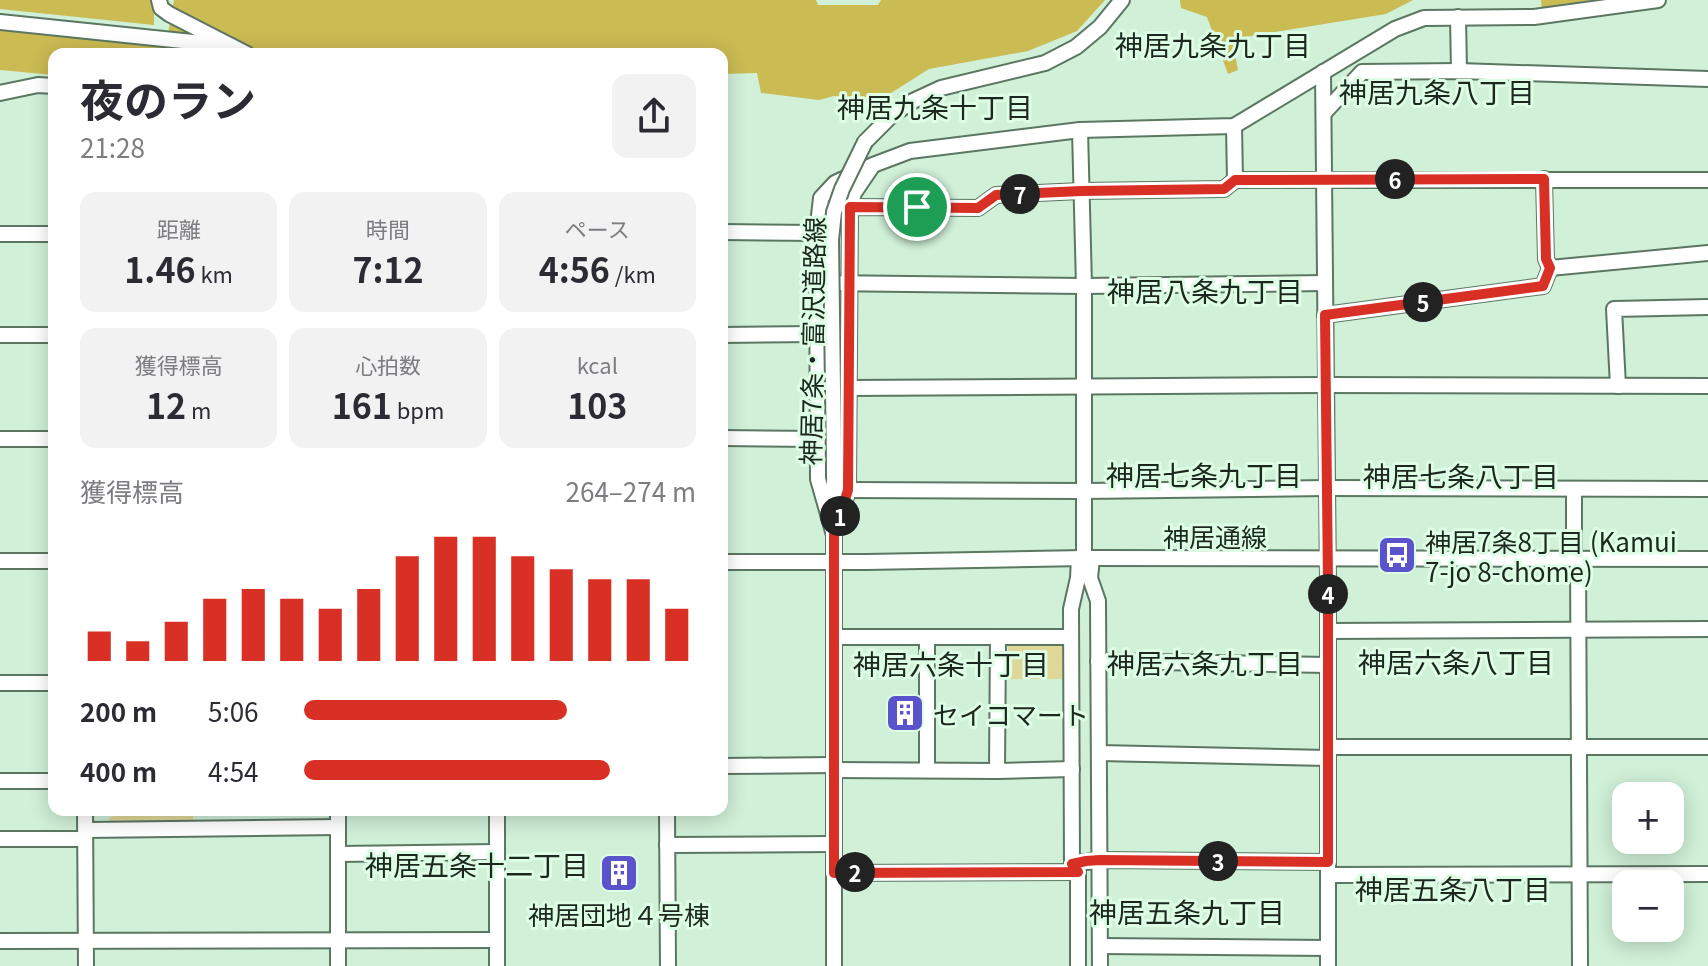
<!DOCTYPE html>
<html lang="ja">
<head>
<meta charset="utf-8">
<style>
  body { margin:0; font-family:Georgia,"Noto Sans JP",serif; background:#f2f2f3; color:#2b2b33; height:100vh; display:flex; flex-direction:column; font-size:30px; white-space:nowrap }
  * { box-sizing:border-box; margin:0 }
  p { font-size:26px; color:#7c7c81 }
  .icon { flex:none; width:44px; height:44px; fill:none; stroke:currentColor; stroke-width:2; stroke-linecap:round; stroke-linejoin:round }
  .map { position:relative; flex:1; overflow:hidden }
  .side { position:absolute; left:48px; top:48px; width:680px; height:768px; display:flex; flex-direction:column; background:#fff; border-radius:16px; box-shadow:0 4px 20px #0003 }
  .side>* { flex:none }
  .tools { position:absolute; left:1612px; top:782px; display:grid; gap:16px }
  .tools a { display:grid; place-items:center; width:72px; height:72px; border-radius:16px; background:#fff; box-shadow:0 4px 20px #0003; font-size:40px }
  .pin { position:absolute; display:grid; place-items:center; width:68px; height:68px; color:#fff; margin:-34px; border:4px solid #fff; border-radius:50%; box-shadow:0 2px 8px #0007 }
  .km { position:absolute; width:40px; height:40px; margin:-20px; border-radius:50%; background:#222; color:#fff; font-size:22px; line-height:40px; text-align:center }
  .round { display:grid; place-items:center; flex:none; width:84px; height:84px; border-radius:16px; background:#f2f2f3 }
  .head { display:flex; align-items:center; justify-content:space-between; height:136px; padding:0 32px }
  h1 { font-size:44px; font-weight:700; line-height:60px }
  .stats { display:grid; grid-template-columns:repeat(3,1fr); gap:12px; height:136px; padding:8px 32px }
  .stats div { display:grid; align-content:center; border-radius:16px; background:#f2f2f3; text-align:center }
  .stats b { font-size:34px; font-weight:700 }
  .stats small { font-size:22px; font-weight:400 }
  .stats p { font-size:22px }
  .chart { height:224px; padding:16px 32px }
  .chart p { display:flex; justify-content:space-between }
  .chart svg { width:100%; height:144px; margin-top:8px; stroke:#d93025; stroke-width:6 }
  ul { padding:0 32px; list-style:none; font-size:26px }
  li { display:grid; grid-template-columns:128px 96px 1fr; align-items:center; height:60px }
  li i { height:20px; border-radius:10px; background:#d93025 }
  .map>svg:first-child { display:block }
</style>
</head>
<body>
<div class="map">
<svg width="1708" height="966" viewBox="0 0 1708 966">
  <rect width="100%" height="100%" fill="#d0f0d8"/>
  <!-- green -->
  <g fill="#dfd798">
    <path d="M 1008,644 L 1063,645 L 1062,679 L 1008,679 Z"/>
    <path d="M 128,810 L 193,810 L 193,822 L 109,824 L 109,818 Z"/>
  </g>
  <!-- forest -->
  <g fill="#cabb53">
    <path d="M 0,0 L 154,0 L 154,25 L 0,9 Z"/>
    <path d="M 174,0 L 816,0 L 818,5 L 878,5 L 881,0 L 1105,0 L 1077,31 L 1028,51 L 929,69 L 880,100 L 834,96 L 819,100 L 761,93 L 757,73 L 722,74 L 722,54 L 493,54 L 485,50 L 442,52 L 440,54 L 54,54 L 54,75 L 0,70 L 0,28 L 166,45 Z"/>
    <path d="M 1180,0 L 1413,0 L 1386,14 L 1232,39 L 1238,70 L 1228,74 L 1207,17 L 1181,8 Z"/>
    <path d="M 1541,0 L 1601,0 L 1542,12 Z"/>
  </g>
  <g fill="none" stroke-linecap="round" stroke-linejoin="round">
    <!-- minor casing -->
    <g stroke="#5b7762" stroke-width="18">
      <g id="minor">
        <path d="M 159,0 L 161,8 L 169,14 L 247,54"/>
        <path d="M 1458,17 L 1459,71"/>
        <path d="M 0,22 L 231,46"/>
        <path d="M 1323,72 L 1328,582 L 1328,966"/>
        <path d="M 0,93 L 38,85 L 54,86"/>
        <path d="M 1325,112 L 1362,72 L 1459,71 L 1708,79"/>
        <path d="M 1234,126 L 1235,180 L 1708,180"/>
        <path d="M 1080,130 L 1084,286 L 1084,558"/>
        <path d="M 865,142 L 892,115 L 913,101 L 941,88 L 1045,63 L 1076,47 L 1100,27 L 1122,0"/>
        <path d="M 827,209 L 856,207 L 978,208 L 996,195 L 1081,191 L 1224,189 L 1235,180"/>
        <path d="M 722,232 L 817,233"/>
        <path d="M 0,234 L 54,234"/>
        <path d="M 1550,268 L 1708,253"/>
        <path d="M 822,283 L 1084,286 L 1325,283"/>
        <path d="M 1325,315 L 1543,286 L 1550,268 L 1546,259 L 1544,179"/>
        <path d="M 0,335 L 54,335"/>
        <path d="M 722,335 L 817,334"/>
        <path d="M 1618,386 L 1614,309 L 1708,307"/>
        <path d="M 849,388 L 1326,385 L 1708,386"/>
        <path d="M 722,438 L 818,439"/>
        <path d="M 0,439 L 54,439"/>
        <path d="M 834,463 L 834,966"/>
        <path d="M 848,490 L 1084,491 L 1326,488 L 1708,489"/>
        <path d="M 838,524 L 848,490 L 850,207 L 854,193 L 871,168"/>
        <path d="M 834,535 L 818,479 L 817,233 L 821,198 L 835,183 L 873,165 L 910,151 L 1080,130 L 1234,126 L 1395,29 L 1424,18 L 1534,17 L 1658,0"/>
        <path d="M 1092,558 L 1090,578 L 1098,601 L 1100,966"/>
        <path d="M 1574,559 L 1574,490"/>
        <path d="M 1578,559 L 1580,966"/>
        <path d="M 0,561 L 54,561"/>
        <path d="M 722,562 L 866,562 L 1084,558 L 1708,559"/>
        <path d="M 1328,631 L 1708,629"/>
        <path d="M 834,637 L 1071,637"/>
        <path d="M 1098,661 L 1328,665"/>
        <path d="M 0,683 L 54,683"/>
        <path d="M 1328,747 L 1708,747"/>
        <path d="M 1099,753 L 1328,758"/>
        <path d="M 722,766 L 834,765"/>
        <path d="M 834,770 L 997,771 L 1072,769"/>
        <path d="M 927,770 L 927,637"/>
        <path d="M 997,771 L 998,637"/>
        <path d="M 0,781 L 54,781"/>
        <path d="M 85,810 L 86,966"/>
        <path d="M 667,810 L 668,966"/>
        <path d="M 86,830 L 338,827"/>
        <path d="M 0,839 L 85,839"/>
        <path d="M 667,845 L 834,844"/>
        <path d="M 338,854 L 497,852"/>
        <path d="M 1072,864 L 1100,860 L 1328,862"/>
        <path d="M 834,873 L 1078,872"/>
        <path d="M 1328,875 L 1708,874"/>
        <path d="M 0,941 L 497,940"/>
        <path d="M 1100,946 L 1328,948"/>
        <path d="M 338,966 L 338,810"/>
        <path d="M 497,966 L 497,810"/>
        <path d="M 1078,966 L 1078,872 L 1072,864 L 1071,609 L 1078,578 L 1079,558"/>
      </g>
    </g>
    <!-- minor -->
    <use href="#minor" stroke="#fff" stroke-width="14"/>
    <!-- minor-bridge casing -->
    <g stroke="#5b7762" stroke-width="18" stroke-linecap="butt">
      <path id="minor-bridge" d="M 834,463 L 831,240 L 834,212 L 842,189 L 865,142"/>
    </g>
    <!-- minor-bridge -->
    <use href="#minor-bridge" stroke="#fff" stroke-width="14"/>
  </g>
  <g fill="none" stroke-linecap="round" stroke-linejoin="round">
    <!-- route casing -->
    <g stroke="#fff" stroke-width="16">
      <path id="route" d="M 1544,179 L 1546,259 L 1550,268 L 1543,286 L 1325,315 L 1328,582 L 1328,862 L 1100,860 L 1086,861 L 1072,864 L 1078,872 L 834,873 L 834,535 L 848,490 L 850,207 L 978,208 L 996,195 L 1081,191 L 1224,189 L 1235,180 Z"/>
    </g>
    <!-- route -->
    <use href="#route" stroke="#d93025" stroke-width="10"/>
  </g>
  <!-- icons -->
  <defs>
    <g id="bus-square" transform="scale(2)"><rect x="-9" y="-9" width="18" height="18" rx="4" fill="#5a53cb" stroke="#ddfee5"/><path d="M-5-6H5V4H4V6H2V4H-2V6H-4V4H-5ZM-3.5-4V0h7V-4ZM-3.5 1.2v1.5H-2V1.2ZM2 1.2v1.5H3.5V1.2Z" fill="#fff"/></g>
    <g id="building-square" transform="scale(2)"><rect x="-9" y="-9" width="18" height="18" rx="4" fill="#5a53cb" stroke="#ddfee5"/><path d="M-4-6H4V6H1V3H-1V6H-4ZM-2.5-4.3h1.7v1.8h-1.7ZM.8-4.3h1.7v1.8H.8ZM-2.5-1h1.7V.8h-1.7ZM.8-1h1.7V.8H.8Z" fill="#fff"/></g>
  </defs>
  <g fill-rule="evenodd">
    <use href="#bus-square" x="1397" y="555"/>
    <use href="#building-square" x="905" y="713"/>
    <use href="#building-square" x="619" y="873"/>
  </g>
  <g text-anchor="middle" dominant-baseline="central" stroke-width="6" stroke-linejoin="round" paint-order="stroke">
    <!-- street labels -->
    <g font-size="26" fill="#1c281f" stroke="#ddfee5">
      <text transform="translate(811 341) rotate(-89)">神居7条・富沢道路線</text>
      <text x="1215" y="535">神居通線</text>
    </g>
    <!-- poi labels -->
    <g font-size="26" fill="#1c281f" stroke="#ddfee5" text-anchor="start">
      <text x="1425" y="540">神居7条8丁目 (Kamui<tspan x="1425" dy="30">7-jo 8-chome)</tspan></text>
      <text x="933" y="713">セイコマート</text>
      <text x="619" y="913" text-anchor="middle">神居団地４号棟</text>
    </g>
    <!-- neighbourhood labels -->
    <g font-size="28" fill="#1c281f" stroke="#ddfee5">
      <text x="1213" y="44">神居九条九丁目</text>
      <text x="1437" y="91">神居九条八丁目</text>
      <text x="935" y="106">神居九条十丁目</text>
      <text x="1205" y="290">神居八条九丁目</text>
      <text x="1204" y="474">神居七条九丁目</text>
      <text x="1461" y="475">神居七条八丁目</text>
      <text x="1456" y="661">神居六条八丁目</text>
      <text x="1205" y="662">神居六条九丁目</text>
      <text x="951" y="663">神居六条十丁目</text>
      <text x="477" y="864">神居五条十二丁目</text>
      <text x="1453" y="888">神居五条八丁目</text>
      <text x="1187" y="911">神居五条九丁目</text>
    </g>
  </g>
</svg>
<div class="tools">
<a>+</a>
<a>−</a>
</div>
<div class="pin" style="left:917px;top:207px;background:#1e9e55"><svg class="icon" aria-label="arrive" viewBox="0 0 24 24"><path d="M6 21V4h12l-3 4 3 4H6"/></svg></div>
<b class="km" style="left:840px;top:516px">1</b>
<b class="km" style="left:855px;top:872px">2</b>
<b class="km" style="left:1218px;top:861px">3</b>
<b class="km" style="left:1328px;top:594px">4</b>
<b class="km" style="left:1423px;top:302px">5</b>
<b class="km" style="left:1395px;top:179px">6</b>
<b class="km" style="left:1020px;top:194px">7</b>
<section class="side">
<div class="head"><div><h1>夜のラン</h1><p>21:28</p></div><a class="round"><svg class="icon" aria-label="share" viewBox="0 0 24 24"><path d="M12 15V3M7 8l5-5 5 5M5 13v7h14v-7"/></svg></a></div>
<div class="stats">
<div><p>距離</p><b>1.46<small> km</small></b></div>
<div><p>時間</p><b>7:12</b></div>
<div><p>ペース</p><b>4:56<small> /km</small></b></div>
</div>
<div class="stats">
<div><p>獲得標高</p><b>12<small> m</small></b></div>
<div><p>心拍数</p><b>161<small> bpm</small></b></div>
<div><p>kcal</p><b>103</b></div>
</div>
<div class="chart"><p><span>獲得標高</span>264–274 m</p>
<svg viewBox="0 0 160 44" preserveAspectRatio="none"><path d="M5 44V35M15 44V38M25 44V32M35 44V25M45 44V22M55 44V25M65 44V28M75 44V22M85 44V12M95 44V6M105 44V6M115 44V12M125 44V16M135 44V19M145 44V19M155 44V28"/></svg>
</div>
<ul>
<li><b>200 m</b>5:06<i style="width:67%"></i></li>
<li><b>400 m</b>4:54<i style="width:78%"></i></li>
</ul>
</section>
</div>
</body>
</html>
